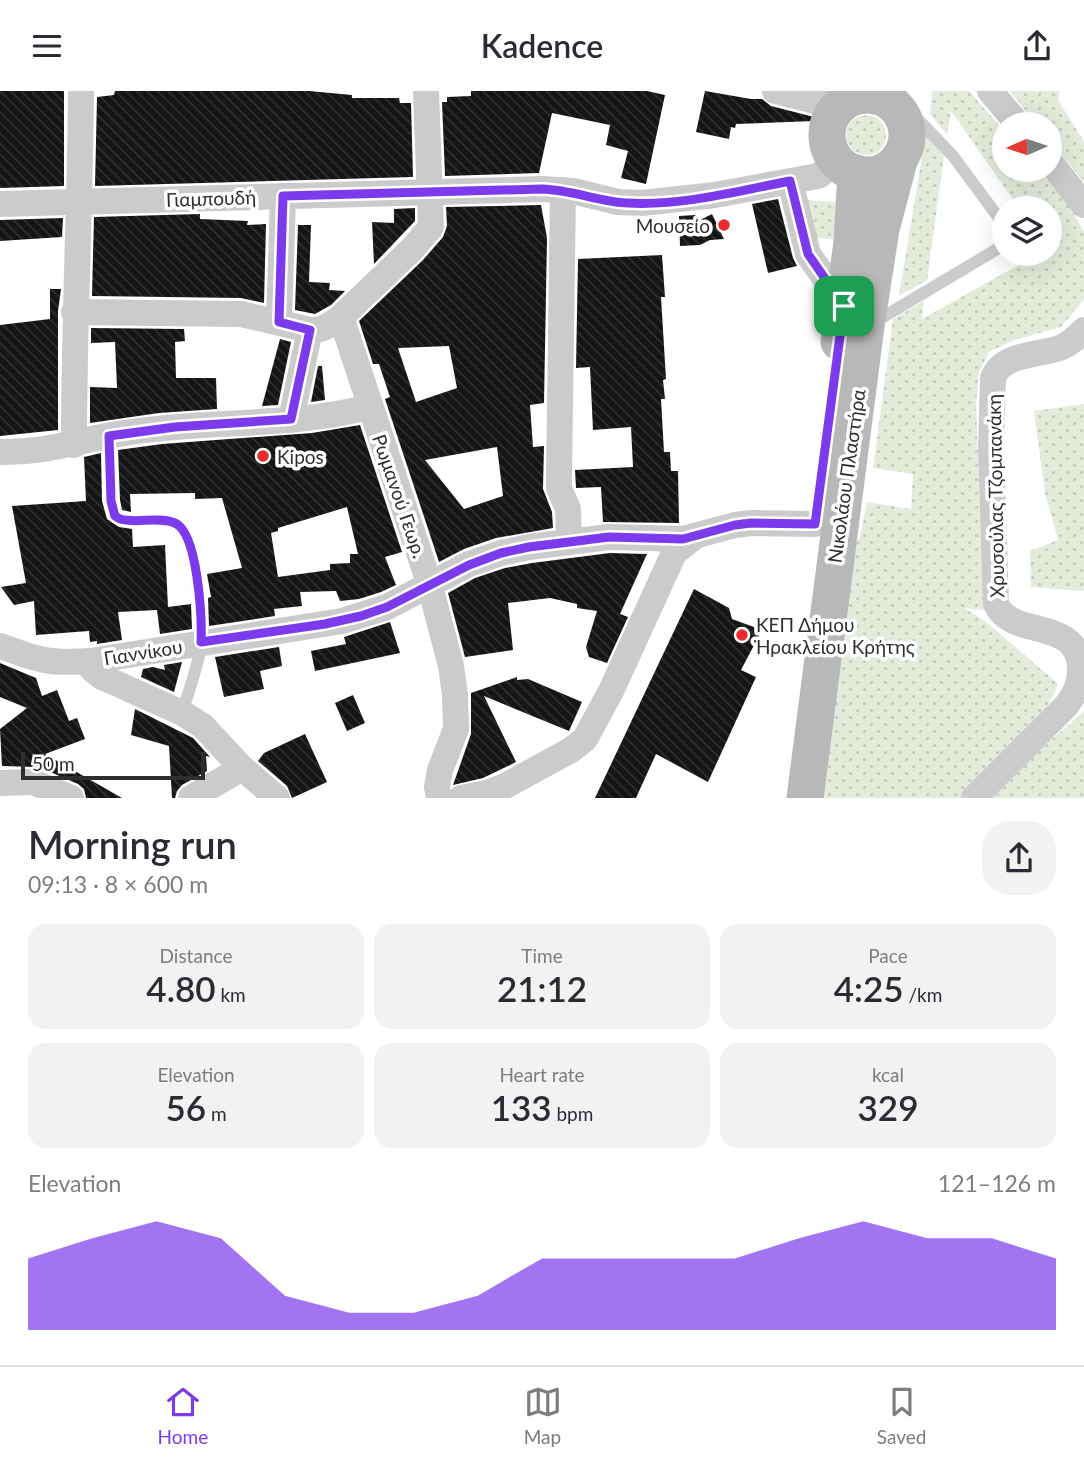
<!DOCTYPE html>
<html lang="en">
<head>
<meta charset="utf-8">
<style>
  body { margin:0; font-family:Lato,sans-serif; background:#f2f2f3; color:#2b2b33; height:100vh; display:flex; flex-direction:column; font-size:26px; white-space:nowrap }
  * { box-sizing:border-box; margin:0 }
  p { font-size:23px; color:#7c7c81 }
  .icon { flex:none; width:38px; height:38px; fill:none; stroke:currentColor; stroke-width:2; stroke-linecap:round; stroke-linejoin:round }
  .map { position:relative; height:707px; overflow:hidden }
  .side { display:flex; flex-direction:column; background:#fff; flex:1 }
  .side>* { flex:none }
  .needle { width:46px; rotate:267deg }
  .buttons { position:absolute; left:992px; top:21px; display:grid; gap:14px }
  .buttons a { display:grid; place-items:center; width:70px; height:70px; border-radius:50%; background:#fff; box-shadow:0 7px 28px #0002; font-size:35px }
  .scale { position:absolute; left:21px; bottom:18px; width:184px; box-sizing:border-box; padding-left:7px; border:4px solid #2e2e2e; border-top:0; font-size:19px; line-height:24px; white-space:nowrap; color:#2e2e2e; -webkit-text-stroke:5px #fff; paint-order:stroke }
  .pin { position:absolute; display:grid; place-items:center; width:60px; height:60px; color:#fff; margin:-30px; border-radius:14px; box-shadow:0 4px 10px #0006 }
  .round { display:grid; place-items:center; flex:none; width:74px; height:74px; border-radius:28px; background:#f2f2f3 }
  .overview { display:flex; align-items:center; justify-content:space-between; height:119px; padding:0 28px }
  h1 { font-size:38px; font-weight:600; line-height:52px }
  .metrics { display:grid; grid-template-columns:repeat(3,1fr); gap:10px; height:119px; padding:7px 28px }
  .metrics div { display:grid; align-content:center; border-radius:18px; background:#f2f2f3; text-align:center }
  .metrics b { font-size:35px; font-weight:600 }
  .metrics small { font-size:19px; font-weight:400 }
  .metrics p { font-size:19px }
  .chart { height:196px; padding:14px 28px }
  .chart p { display:flex; justify-content:space-between }
  .chart svg { width:100%; height:126px; margin-top:7px; fill:#7c3aed; opacity:.7 }
  header { display:flex; justify-content:space-between; align-items:center; height:91px; padding:0 28px; background:#fff; font-size:32px; font-weight:600 }
  .menu { display:flex; justify-content:space-around; align-items:center; height:98px; border-top:2px solid #e1e1e2; background:#fff; font-size:19px; color:#7c7c81 }
  .menu a { display:grid; justify-items:center; gap:4px }
  .menu .on { color:#7c3aed }
  .map>svg:first-child { display:block }
</style>
</head>
<body>
<header><svg class="icon" aria-label="menu" viewBox="0 0 24 24"><path d="M4 6h16M4 12h16M4 18h16"/></svg>Kadence<svg class="icon" aria-label="share" viewBox="0 0 24 24"><path d="M12 15V3M7 8l5-5 5 5M5 13v7h14v-7"/></svg></header>
<div class="map">
<svg width="1084" height="707" viewBox="0 0 1084 707">
  <defs>
    <pattern id="green-dots" width="8" height="8" patternUnits="userSpaceOnUse" patternTransform="scale(1.75)"><rect width="8" height="8" fill="#e3ecdb"/><path d="M2 2h.1M6 6h.1" fill="none" stroke="#c3cbbc" stroke-width="1.8" stroke-linecap="round"/></pattern>
    <pattern id="building-back-hatch" width="6" height="6" patternUnits="userSpaceOnUse" patternTransform="scale(1.75)"><rect width="6" height="6" fill="#151515"/><path d="M-1 5l2 2M0 0l6 6M5-1l2 2" fill="none" stroke="#2f2f2f"/></pattern>
  </defs>
  <rect width="100%" height="100%" fill="#fff"/>
  <!-- green -->
  <g fill="url(#green-dots)">
    <path d="M 932,0 L 969,0 L 1004,40 L 1004,79 L 1038,79 L 1069,113 L 1084,141 L 1084,208 L 1061,236 L 1014,249 L 989,261 L 979,281 L 976,314 L 984,519 L 964,517 L 985,530 L 1058,593 C 1041,639 994,673 960,707 L 820,707 L 851,462 L 860,446 L 867,411 L 911,418 L 913,383 L 873,377 L 893,228 L 924,210 L 922,228 L 1038,163 L 1050,163 L 1050,117 L 1019,117 L 951,20 L 947,44 L 930,23 Z"/>
    <path d="M 1010,0 L 1060,0 L 1058,9 L 1084,51 L 1084,91 L 1050,50 L 1050,33 L 1036,33 Z"/>
    <circle cx="866" cy="44" r="20"/>
    <path d="M 926,42 L 944,65 L 927,189 L 899,205 Z"/>
    <path d="M 806,109 L 836,111 L 840,114 L 840,149 L 816,147 Z"/>
    <path d="M 1084,313 L 1084,500 L 1031,496 L 1030,460 L 1058,449 L 1045,402 L 1034,320 Z"/>
    <path d="M 1084,620 L 1084,707 L 990,707 L 1032,666 Z"/>
  </g>
  <!-- building -->
  <g fill="url(#building-back-hatch)" fill-rule="evenodd">
    <path d="M 0,0 L 64,0 L 64,95 L 0,97 Z"/>
    <path d="M 115,0 L 309,0 L 352,4 L 352,7 L 399,7 L 400,12 L 411,12 L 413,86 L 95,95 L 97,6 L 114,4 Z"/>
    <path d="M 471,0 L 647,0 L 665,4 L 646,93 L 621,87 L 628,60 L 606,54 L 610,34 L 552,22 L 539,82 L 445,85 L 442,11 L 447,11 L 447,6 L 471,5 Z"/>
    <path d="M 705,0 L 751,8 L 762,8 L 771,15 L 814,26 L 814,30 L 736,33 L 735,37 L 731,36 L 729,48 L 696,41 Z"/>
    <path d="M 778,108 L 793,167 L 797,175 L 768,182 L 752,113 Z"/>
    <path d="M 541,114 L 547,147 L 544,312 L 530,314 L 533,356 L 544,355 L 543,398 L 552,421 L 553,437 L 496,447 L 464,458 L 439,471 L 385,308 L 390,306 L 379,273 L 373,273 L 359,230 L 423,169 L 443,146 L 447,135 L 446,116 ZM 449,255 L 457,297 L 416,311 L 398,257 ZM 497,356 L 503,405 L 464,418 L 425,369 Z"/>
    <path d="M 415,117 L 415,130 L 374,173 L 372,131 L 394,132 L 394,118 Z"/>
    <path d="M 200,123 L 200,128 L 248,130 L 247,134 L 266,133 L 264,212 L 241,207 L 92,205 L 94,126 Z"/>
    <path d="M 712,123 L 724,148 L 710,149 L 700,154 L 680,155 L 679,125 L 695,124 L 698,130 Z"/>
    <path d="M 63,127 L 62,146 L 0,150 L 0,129 Z"/>
    <path d="M 298,134 L 311,134 L 309,191 L 330,192 L 329,199 L 345,200 L 331,214 L 315,223 L 295,219 Z"/>
    <path d="M 662,164 L 665,206 L 661,206 L 666,288 L 663,289 L 665,308 L 661,308 L 664,361 L 670,361 L 671,380 L 678,380 L 679,432 L 603,431 L 601,396 L 576,397 L 575,379 L 633,376 L 631,336 L 593,339 L 590,276 L 576,277 L 578,168 Z"/>
    <path d="M 50,198 L 61,198 L 58,220 L 58,339 L 0,345 L 0,234 L 50,228 Z"/>
    <path d="M 91,237 L 184,238 L 185,250 L 175,251 L 176,287 L 216,287 L 217,318 L 159,322 L 90,332 L 90,296 L 117,297 L 115,251 L 91,252 Z"/>
    <path d="M 280,248 L 291,251 L 278,314 L 262,315 Z"/>
    <path d="M 318,275 L 322,275 L 325,309 L 311,311 Z"/>
    <path d="M 360,334 L 402,461 L 385,466 L 396,494 L 381,501 L 359,508 L 340,510 L 336,500 L 300,501 L 302,515 L 274,518 L 275,525 L 209,535 L 208,507 L 211,506 L 207,483 L 242,477 L 222,407 L 195,408 L 195,402 L 130,403 L 131,421 L 122,419 L 120,409 L 118,359 L 162,353 L 312,342 ZM 347,416 L 358,463 L 350,463 L 350,472 L 330,473 L 330,479 L 278,486 L 271,442 L 278,440 L 278,437 Z"/>
    <path d="M 101,362 L 102,410 L 107,428 L 119,436 L 132,438 L 133,456 L 165,454 L 168,516 L 191,513 L 192,538 L 160,543 L 157,519 L 118,521 L 122,549 L 97,553 L 97,550 L 90,551 L 89,540 L 36,544 L 34,510 L 14,514 L 1,496 L 26,492 L 12,415 L 86,410 L 84,366 Z"/>
    <path d="M 610,462 L 647,463 L 620,523 L 628,526 L 607,572 L 589,566 L 586,556 L 597,520 L 577,517 L 577,513 L 550,507 L 508,512 L 513,559 L 465,566 L 448,502 L 475,487 L 505,477 L 532,472 Z"/>
    <path d="M 694,498 L 729,517 L 732,528 L 762,539 L 741,579 L 756,586 L 708,691 L 656,663 L 636,707 L 595,707 Z"/>
    <path d="M 390,531 L 400,562 L 315,580 L 311,560 L 346,553 L 344,546 Z"/>
    <path d="M 279,556 L 282,575 L 260,580 L 264,598 L 224,606 L 215,566 Z"/>
    <path d="M 182,571 L 174,601 L 141,586 L 143,578 L 153,576 L 165,579 L 164,574 Z"/>
    <path d="M 0,572 L 36,587 L 42,605 L 57,599 L 69,630 L 77,627 L 85,648 L 45,663 L 122,707 L 86,707 L 84,698 L 78,693 L 48,680 L 41,672 L 35,676 L 2,675 L 0,638 L 27,617 L 0,606 Z"/>
    <path d="M 517,586 L 517,589 L 528,588 L 582,611 L 569,640 L 484,605 L 516,671 L 483,687 L 453,694 L 471,643 L 471,602 Z"/>
    <path d="M 353,604 L 365,632 L 347,640 L 335,612 Z"/>
    <path d="M 135,618 L 193,647 L 210,666 L 206,665 L 207,680 L 182,694 L 177,700 L 175,707 L 172,707 L 169,655 L 131,644 Z"/>
    <path d="M 305,643 L 327,691 L 292,707 L 287,695 L 258,670 L 264,662 Z"/>
  </g>
  <g fill="none" stroke-linecap="round" stroke-linejoin="round">
    <!-- service -->
    <g stroke="#cbcbcb" stroke-width="12">
      <path d="M 908,18 L 953,65 L 1004,134"/>
      <path d="M 873,232 L 1004,154"/>
      <path d="M 109,345 L 111,410 L 115,425 C 134,437 161,421 179,434 C 197,447 203,537 200,560 C 196,581 188,602 182,622"/>
    </g>
    <!-- minor -->
    <g stroke="#cbcbcb" stroke-width="26">
      <path d="M 775,0 L 838,16"/>
      <path d="M 990,0 L 1018,33"/>
      <path d="M 1050,71 L 1084,114"/>
      <path d="M 790,90 L 808,163 L 844,215"/>
      <path d="M 563,99 L 559,387 L 559,397 L 568,418 L 569,450"/>
      <path d="M 0,113 L 542,98 L 573,100 L 618,111 L 642,112 L 715,104 L 818,85 L 828,78 L 835,68"/>
      <path d="M 74,221 L 241,223 L 310,239"/>
      <path d="M 341,226 L 430,495 L 451,575 L 455,604 L 456,638 L 440,679 L 437,696 L 439,707"/>
      <path d="M 279,231 L 283,105"/>
      <path d="M 291,328 L 310,239 C 323,240 331,233 341,226 L 412,158 L 431,136 L 426,0"/>
      <path d="M 74,354 C 74,236 80,118 81,0"/>
      <path d="M 0,361 C 50,362 84,347 131,341 C 210,329 292,336 369,316"/>
      <path d="M 0,555 C 38,569 49,573 90,570 L 342,530 L 387,516 L 469,473 L 501,462 L 529,456 L 609,446 L 683,448 L 735,434 L 751,432 L 815,433"/>
      <path d="M 90,570 L 92,578 L 102,586 L 182,622 L 203,635 L 242,677 L 277,707"/>
      <path d="M 0,692 L 33,691 L 71,707"/>
      <path d="M 191,707 L 242,677"/>
      <path d="M 461,707 L 487,702 L 505,695 L 571,659 L 585,648 L 612,598 L 674,462 L 694,446"/>
      <path d="M 974,707 L 1066,615 C 1076,602 1081,591 1080,574 C 1075,526 1011,548 996,513 L 991,358 L 993,287 C 1003,261 1040,265 1062,256 C 1071,252 1077,246 1084,239"/>
    </g>
    <!-- secondary -->
    <g stroke="#b8b8b8" stroke-width="37">
      <circle cx="867" cy="44" r="40"/>
      <path d="M 839,251 L 852,151 L 856,82"/>
      <path d="M 805,707 L 866,235 L 881,138 L 900,66"/>
    </g>
  </g>
  <g fill="none" stroke-linecap="round" stroke-linejoin="round">
    <!-- route casing -->
    <g stroke="#fff" stroke-width="14">
      <path id="route" d="M 790,90 L 808,163 L 844,215 L 815,433 L 751,432 L 735,434 L 683,448 L 609,446 L 529,456 L 501,462 L 469,474 L 387,516 L 361,525 L 325,533 L 201,551 C 202,527 198,442 175,432 C 158,425 137,433 120,428 L 115,425 L 111,410 L 109,345 L 175,336 L 291,328 L 310,239 L 279,231 L 283,105 L 542,98 C 573,99 600,111 628,112 C 682,115 738,100 790,90 Z"/>
    </g>
    <!-- route -->
    <use href="#route" stroke="#7c3aed" stroke-width="9"/>
  </g>
  <!-- markers -->
  <g fill="#eb2a2d" stroke="#fff" stroke-width="2.5">
    <circle cx="724" cy="134" r="7"/>
    <circle cx="263" cy="365" r="7"/>
    <circle cx="742" cy="544" r="7"/>
  </g>
  <g text-anchor="middle" dominant-baseline="central" stroke-width="7" stroke-linejoin="round" paint-order="stroke">
    <!-- street labels -->
    <g font-size="19" fill="#2e2e2e" stroke="#fff">
      <text transform="translate(211 107) rotate(-2)">Γιαμπουδή</text>
      <text transform="translate(846 385) rotate(-82)">Νικολάου Πλαστήρα</text>
      <text transform="translate(400 405) rotate(71)">Ρωμανού Γεωρ.</text>
      <text transform="translate(995 405) rotate(-91)">Χρυσούλας Τζομπανάκη</text>
      <text transform="translate(143 561) rotate(-9)">Γιαννίκου</text>
    </g>
    <!-- poi labels -->
    <g font-size="19" fill="#2e2e2e" stroke="#fff" text-anchor="start">
      <text x="710" y="134" text-anchor="end">Μουσείο</text>
      <text x="277" y="365">Kipos</text>
      <text x="756" y="533">ΚΕΠ Δήμου<tspan x="756" dy="22">Ἡρακλείου Κρήτης</tspan></text>
    </g>
  </g>
</svg>
<div class="buttons">
<a><svg class="needle" viewBox="-14 -14 28 28"><path d="M0-13l5 13h-10z" fill="#e53935"/><path d="M0 13l5-13h-10z" fill="#7c7c81"/></svg></a>
<a><svg class="icon" aria-label="layers" viewBox="0 0 24 24"><path d="M12 4l9 5-9 5-9-5zM3 14l9 5 9-5"/></svg></a>
</div>
<div class="scale">50 m</div>
<div class="pin" style="left:844px;top:215px;background:#1e9e55"><svg class="icon" aria-label="arrive" viewBox="0 0 24 24"><path d="M6 21V4h12l-3 4 3 4H6"/></svg></div>
</div>
<section class="side">
<div class="overview"><div><h1>Morning run</h1><p>09:13 · 8 × 600 m</p></div><a class="round"><svg class="icon" aria-label="share" viewBox="0 0 24 24"><path d="M12 15V3M7 8l5-5 5 5M5 13v7h14v-7"/></svg></a></div>
<div class="metrics">
<div><p>Distance</p><b>4.80<small> km</small></b></div>
<div><p>Time</p><b>21:12</b></div>
<div><p>Pace</p><b>4:25<small> /km</small></b></div>
</div>
<div class="metrics">
<div><p>Elevation</p><b>56<small> m</small></b></div>
<div><p>Heart rate</p><b>133<small> bpm</small></b></div>
<div><p>kcal</p><b>329</b></div>
</div>
<div class="chart"><p><span>Elevation</span>121–126 m</p>
<svg viewBox="0 0 160 44" preserveAspectRatio="none"><path d="M0 44V19L10 12L20 6L30 12L40 32L50 38L60 38L70 32L80 19L90 19L100 19L110 19L120 12L130 6L140 12L150 12L160 19V44z"/></svg>
</div>
</section>
<nav class="menu">
<a class="on"><svg class="icon" aria-label="home" viewBox="0 0 24 24"><path d="M3 11l9-7 9 7M6 9v11h12V9"/></svg>Home</a>
<a><svg class="icon" aria-label="map" viewBox="0 0 24 24"><path d="M3 6l6-2 6 2 6-2v14l-6 2-6-2-6 2zM9 4v14M15 6v14"/></svg>Map</a>
<a><svg class="icon" aria-label="saved" viewBox="0 0 24 24"><path d="M7 4h10v16l-5-4-5 4z"/></svg>Saved</a>
</nav>
</body>
</html>
